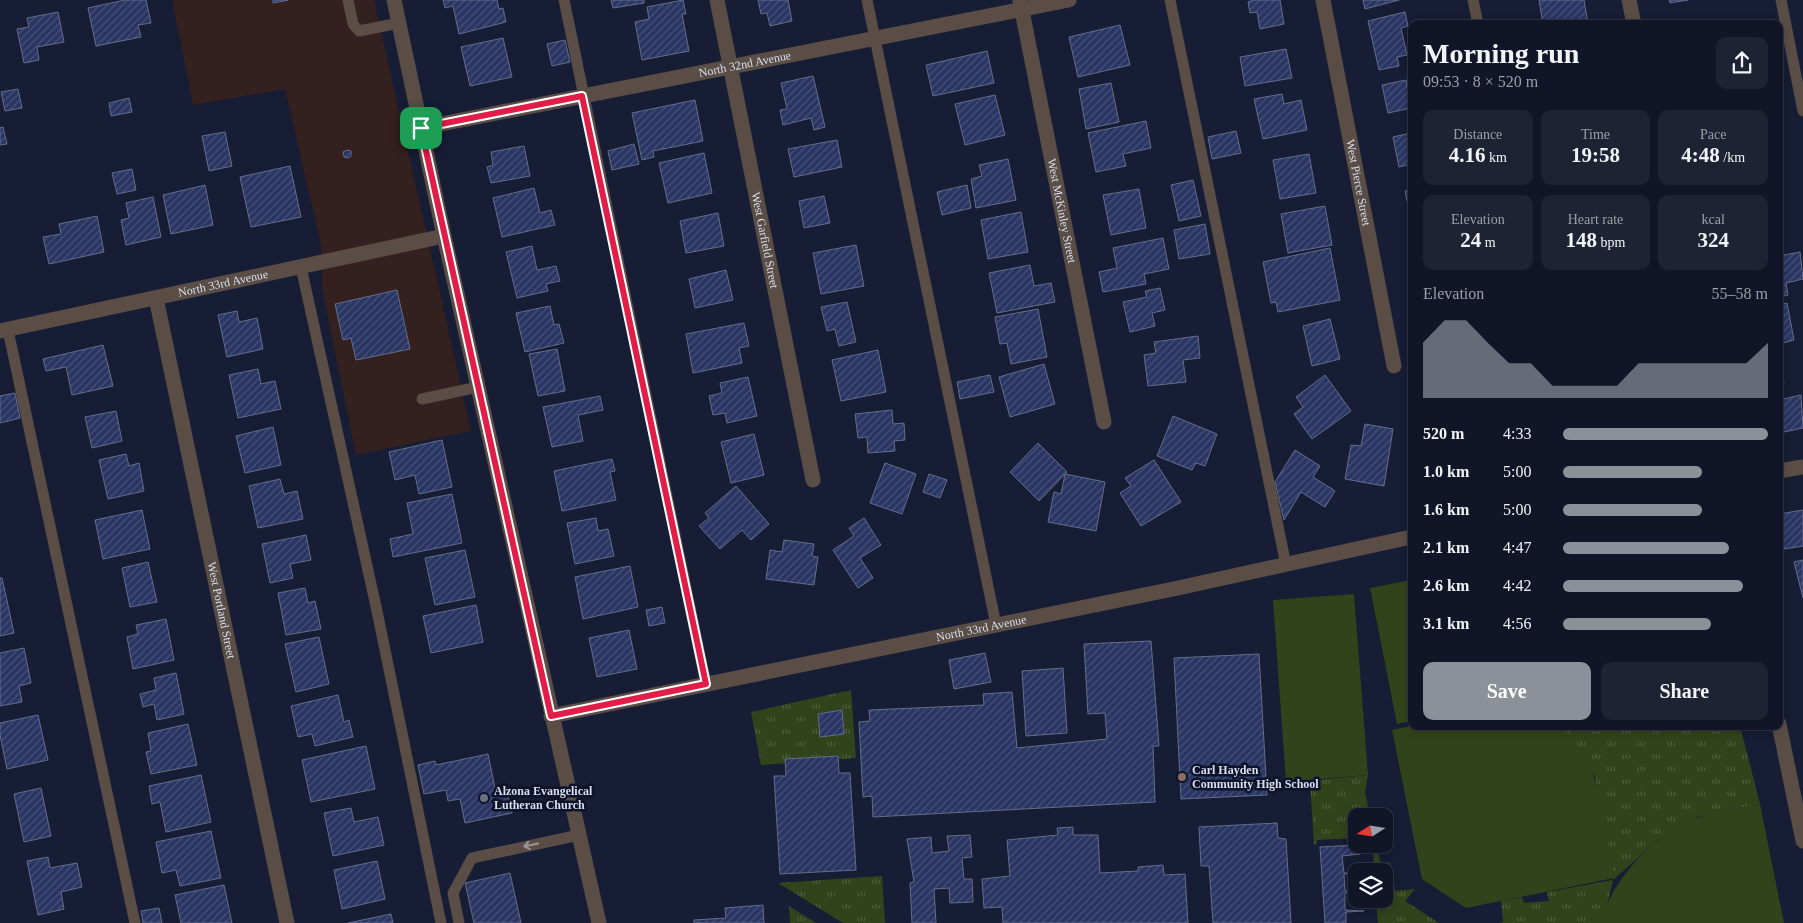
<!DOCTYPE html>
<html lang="en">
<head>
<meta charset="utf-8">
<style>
  body { margin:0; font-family:"Times New Roman",serif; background:#1e2333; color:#f1f3f6; height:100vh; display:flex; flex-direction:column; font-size:19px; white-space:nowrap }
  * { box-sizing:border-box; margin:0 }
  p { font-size:16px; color:#9c9fa7 }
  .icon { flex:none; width:28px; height:28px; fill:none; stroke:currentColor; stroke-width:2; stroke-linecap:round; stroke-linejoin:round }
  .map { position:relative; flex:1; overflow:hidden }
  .side { position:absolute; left:1408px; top:20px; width:375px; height:710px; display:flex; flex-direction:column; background:#101627; border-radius:10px; box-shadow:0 2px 8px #0003,0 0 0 1px #303544 }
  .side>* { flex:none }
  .needle { width:32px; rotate:258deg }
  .controls { position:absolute; left:1348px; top:808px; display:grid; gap:10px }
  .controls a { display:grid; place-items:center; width:45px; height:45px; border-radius:10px; background:#101627; box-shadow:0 2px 8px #0003,0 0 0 1px #303544; font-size:25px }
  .pin { position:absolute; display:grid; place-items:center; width:42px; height:42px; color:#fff; margin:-21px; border-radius:10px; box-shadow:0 2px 8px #0006 }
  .round { display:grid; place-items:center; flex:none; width:52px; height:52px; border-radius:10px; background:#1e2333 }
  .head { display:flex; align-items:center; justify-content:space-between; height:85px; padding:0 15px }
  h1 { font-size:28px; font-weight:800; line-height:38px }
  .figures { display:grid; grid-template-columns:repeat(3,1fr); gap:8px; height:85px; padding:5px 15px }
  .figures div { display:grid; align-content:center; border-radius:10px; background:#1e2333; text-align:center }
  .figures b { font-size:21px; font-weight:800 }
  .figures small { font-size:14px; font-weight:400 }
  .figures p { font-size:14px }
  .chart { height:140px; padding:10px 15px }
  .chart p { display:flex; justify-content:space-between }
  .chart svg { width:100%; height:90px; margin-top:5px; fill:#8c9099; opacity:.7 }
  .cta { display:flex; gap:10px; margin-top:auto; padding:10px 15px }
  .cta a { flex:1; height:58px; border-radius:10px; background:#8c9099; color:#fff; font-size:20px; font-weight:800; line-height:58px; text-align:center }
  .cta a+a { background:#1e2333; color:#f1f3f6 }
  ul { padding:0 15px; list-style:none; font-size:16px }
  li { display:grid; grid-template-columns:80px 60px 1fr; align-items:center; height:38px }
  li i { height:12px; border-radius:6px; background:#8c9099 }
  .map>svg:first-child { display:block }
</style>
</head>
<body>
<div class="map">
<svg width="1803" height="923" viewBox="0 0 1803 923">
  <defs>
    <pattern id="grass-tufts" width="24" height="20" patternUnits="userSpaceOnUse" patternTransform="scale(1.25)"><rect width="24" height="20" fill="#31431b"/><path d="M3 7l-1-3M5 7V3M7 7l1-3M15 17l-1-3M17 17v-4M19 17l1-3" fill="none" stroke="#4e5e3c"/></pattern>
    <pattern id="building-hatch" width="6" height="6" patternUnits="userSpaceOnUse" patternTransform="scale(1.25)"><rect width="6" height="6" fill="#293563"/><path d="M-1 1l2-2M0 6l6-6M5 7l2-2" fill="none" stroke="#47527a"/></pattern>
  </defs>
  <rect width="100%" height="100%" fill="#161d34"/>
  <!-- commercial -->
  <path fill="#33201f" d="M 172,0 L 374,0 L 471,431 L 356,455 L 322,289 L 321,245 L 285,89 L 193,105 Z"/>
  <!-- grass -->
  <g fill="url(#grass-tufts)">
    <path d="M 851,690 L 856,758 L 761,765 L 751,712 Z"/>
    <path d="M 1556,726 L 1740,726 L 1760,804 L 1698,817 L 1658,840 L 1613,880 L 1603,923 L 1499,923 L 1503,922 L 1501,901 L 1522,897 L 1524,903 L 1549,901 L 1547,892 L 1613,880 L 1595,777 L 1560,729 Z"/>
    <path d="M 1368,775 L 1365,792 L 1370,816 L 1356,816 L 1356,838 L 1317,840 L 1317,843 L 1314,845 L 1310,781 Z"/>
    <path d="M 1360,844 L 1376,844 L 1381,864 L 1390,862 L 1395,891 L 1415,889 L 1405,901 L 1439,923 L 1378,923 L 1376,899 L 1384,899 L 1384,871 L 1374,871 L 1373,850 L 1365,850 Z"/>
    <path d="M 882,876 L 885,923 L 843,923 L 778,883 Z"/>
    <path d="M 789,906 L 816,923 L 790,923 Z"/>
  </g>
  <!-- garden -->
  <g fill="#31431b">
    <path d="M 1411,580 L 1411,721 L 1397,724 L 1370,588 Z"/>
    <path d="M 1354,594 L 1368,775 L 1286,782 L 1273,600 Z"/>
    <path d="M 1411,726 L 1556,726 C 1602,752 1605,831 1614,878 L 1466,908 L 1422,879 L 1392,730 Z"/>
    <path d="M 1760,804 L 1784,923 L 1601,923 C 1611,879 1657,831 1700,817 C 1719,811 1740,809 1760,804 Z"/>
  </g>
  <!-- building -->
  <g fill="url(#building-hatch)" stroke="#646d8a">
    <path d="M 125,0 L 146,0 L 151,23 L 138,25 L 141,37 L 96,46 L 88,8 Z"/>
    <path d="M 273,0 L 288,0 L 273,3 Z"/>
    <path d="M 443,0 L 497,0 L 499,9 L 503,8 L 506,22 L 459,34 L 453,6 L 445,8 Z"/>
    <path d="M 611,0 L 644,0 L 644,3 L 613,8 Z"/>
    <path d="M 683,0 L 686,14 L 682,14 L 689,51 L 642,60 L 635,22 L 649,19 L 647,7 Z"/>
    <path d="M 758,0 L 788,0 L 792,21 L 770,26 L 767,13 L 761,14 Z"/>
    <path d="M 1254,0 L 1280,0 L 1284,24 L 1260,29 L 1257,12 L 1250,13 L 1248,2 Z"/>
    <path d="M 1363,0 L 1399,0 L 1365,9 Z"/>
    <path d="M 1539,0 L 1584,0 L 1588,24 L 1543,24 Z"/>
    <path d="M 1669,0 L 1688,0 L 1670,3 Z"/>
    <path d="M 58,12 L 64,42 L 37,47 L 39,60 L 24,63 L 17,29 L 29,27 L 27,18 Z"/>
    <path d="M 1405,12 L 1408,26 L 1401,28 L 1407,55 L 1397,57 L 1399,66 L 1379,70 L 1368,21 Z"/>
    <path d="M 1120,25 L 1130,65 L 1078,77 L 1069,37 Z"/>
    <path d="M 503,38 L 512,77 L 470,86 L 461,47 Z"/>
    <path d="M 565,40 L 570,62 L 552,66 L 547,44 Z"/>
    <path d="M 1286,49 L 1292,78 L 1245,86 L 1240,57 Z"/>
    <path d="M 987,51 L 994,83 L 933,96 L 926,65 Z"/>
    <path d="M 813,76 L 825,127 L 814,130 L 811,118 L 783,125 L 780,110 L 787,109 L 781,83 Z"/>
    <path d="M 1406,80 L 1411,108 L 1388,113 L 1382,85 Z"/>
    <path d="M 1111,83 L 1119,122 L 1086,129 L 1079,89 Z"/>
    <path d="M 18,89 L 22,108 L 5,111 L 1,92 Z"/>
    <path d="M 1282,94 L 1284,104 L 1301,100 L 1307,130 L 1263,139 L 1254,99 Z"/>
    <path d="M 995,95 L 1005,135 L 965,145 L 955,104 Z"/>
    <path d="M 129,98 L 132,112 L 111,116 L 109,103 Z"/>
    <path d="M 695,100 L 703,141 L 653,151 L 654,157 L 642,160 L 632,113 Z"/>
    <path d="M 1146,121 L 1151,148 L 1123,154 L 1126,166 L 1096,172 L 1088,133 Z"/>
    <path d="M 3,127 L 7,144 L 0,145 L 0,128 Z"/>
    <path d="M 1236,131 L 1241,153 L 1212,159 L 1208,137 Z"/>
    <path d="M 225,132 L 232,166 L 209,171 L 202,136 Z"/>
    <path d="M 1411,133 L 1411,172 L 1409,173 L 1407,165 L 1399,167 L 1393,137 Z"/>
    <path d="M 837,140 L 842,167 L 794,177 L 788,149 Z"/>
    <path d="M 634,144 L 639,164 L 612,170 L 608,151 Z"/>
    <path d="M 524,146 L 530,176 L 491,183 L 487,167 L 493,165 L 491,152 Z"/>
    <path d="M 347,150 L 351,151 L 351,156 L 348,158 L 344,157 L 343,152 Z"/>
    <path d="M 704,153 L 712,193 L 668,203 L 659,163 Z"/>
    <path d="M 1309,154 L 1316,193 L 1280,199 L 1273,160 Z"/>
    <path d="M 1008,159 L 1016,200 L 976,208 L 971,179 L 982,176 L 979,165 Z"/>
    <path d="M 290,166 L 301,217 L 251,227 L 240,177 Z"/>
    <path d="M 132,169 L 136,190 L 117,194 L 112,173 Z"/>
    <path d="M 1193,180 L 1201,216 L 1179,221 L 1171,185 Z"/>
    <path d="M 205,185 L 213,225 L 171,234 L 163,195 Z"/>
    <path d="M 967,185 L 971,208 L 942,215 L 937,192 Z"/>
    <path d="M 534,188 L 540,213 L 551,210 L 555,225 L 502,237 L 493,198 Z"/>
    <path d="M 1139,189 L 1146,228 L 1111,235 L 1103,195 Z"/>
    <path d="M 1411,189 L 1411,219 L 1405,191 Z"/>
    <path d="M 824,196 L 830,223 L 804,228 L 799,201 Z"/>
    <path d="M 153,197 L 161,237 L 126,245 L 121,220 L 129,218 L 126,203 Z"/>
    <path d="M 1325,206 L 1332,245 L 1288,253 L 1281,214 Z"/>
    <path d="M 1021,212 L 1028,252 L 988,259 L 981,220 Z"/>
    <path d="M 718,213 L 724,246 L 686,253 L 680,221 Z"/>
    <path d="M 97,216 L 104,252 L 49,264 L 43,237 L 61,234 L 59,224 Z"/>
    <path d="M 1205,224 L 1210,254 L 1179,259 L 1174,230 Z"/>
    <path d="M 1163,238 L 1169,269 L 1144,274 L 1146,284 L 1103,292 L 1099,272 L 1117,268 L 1113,248 Z"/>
    <path d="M 856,245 L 864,286 L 821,294 L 813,253 Z"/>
    <path d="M 532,246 L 537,270 L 556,266 L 560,281 L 546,284 L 548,291 L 517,298 L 506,252 Z"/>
    <path d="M 1330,248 L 1340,300 L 1278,312 L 1276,302 L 1271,303 L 1263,262 Z"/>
    <path d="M 1800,252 L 1803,279 L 1786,283 L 1788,295 L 1779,297 L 1779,256 Z"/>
    <path d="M 1030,265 L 1034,286 L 1051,283 L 1055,302 L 997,313 L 989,273 Z"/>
    <path d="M 726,270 L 733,300 L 695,308 L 689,279 Z"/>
    <path d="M 1160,288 L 1165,310 L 1152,313 L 1155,326 L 1130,332 L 1123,302 L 1147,297 L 1145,291 Z"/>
    <path d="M 397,290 L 410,349 L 356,360 L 351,338 L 343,340 L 335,304 Z"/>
    <path d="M 847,302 L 856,342 L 839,346 L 835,329 L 827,331 L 821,307 Z"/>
    <path d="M 1787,303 L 1794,340 L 1779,344 L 1779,305 Z"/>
    <path d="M 550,306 L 554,325 L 559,324 L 564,343 L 525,352 L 516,313 Z"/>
    <path d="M 1038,309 L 1047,357 L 1011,364 L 1007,343 L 1000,344 L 995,317 Z"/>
    <path d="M 237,311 L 239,322 L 257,318 L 263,349 L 227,357 L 218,315 Z"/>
    <path d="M 1330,319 L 1340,359 L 1312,366 L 1303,326 Z"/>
    <path d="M 744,323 L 749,346 L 739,348 L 742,363 L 693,373 L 686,334 Z"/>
    <path d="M 1198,336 L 1200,358 L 1183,360 L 1186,382 L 1148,386 L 1144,355 L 1156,353 L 1154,342 Z"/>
    <path d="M 103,345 L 113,386 L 72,395 L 66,367 L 46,371 L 43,359 Z"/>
    <path d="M 557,349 L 565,391 L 538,396 L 529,354 Z"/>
    <path d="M 878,350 L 886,392 L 841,401 L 832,360 Z"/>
    <path d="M 1779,356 L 1784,383 L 1779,384 Z"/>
    <path d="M 1044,364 L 1055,404 L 1010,417 L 999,377 Z"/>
    <path d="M 258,369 L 261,384 L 275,381 L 281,409 L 238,418 L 229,375 Z"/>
    <path d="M 990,375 L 994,392 L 960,399 L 957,382 Z"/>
    <path d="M 1325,375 L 1351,411 L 1312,439 L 1294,414 L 1303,407 L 1296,397 Z"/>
    <path d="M 748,377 L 757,416 L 727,423 L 725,413 L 713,415 L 709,396 L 722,393 L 720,383 Z"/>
    <path d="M 15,393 L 20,418 L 0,423 L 0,396 Z"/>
    <path d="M 1801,395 L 1803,428 L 1779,433 L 1779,400 Z"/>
    <path d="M 600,396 L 603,410 L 578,415 L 583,441 L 552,447 L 543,407 Z"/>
    <path d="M 892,410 L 893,424 L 904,423 L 905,440 L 894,441 L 895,451 L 868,453 L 867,437 L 858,438 L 855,414 Z"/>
    <path d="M 116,411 L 122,441 L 92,448 L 85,417 Z"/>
    <path d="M 1173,416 L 1217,434 L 1205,466 L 1196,463 L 1192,470 L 1157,456 Z"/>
    <path d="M 1365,424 L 1393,429 L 1384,486 L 1345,479 L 1351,445 L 1361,446 Z"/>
    <path d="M 273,427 L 281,465 L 245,473 L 236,436 Z"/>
    <path d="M 754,434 L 764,475 L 731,483 L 721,442 Z"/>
    <path d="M 442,440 L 452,487 L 419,494 L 415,475 L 395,480 L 389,452 Z"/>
    <path d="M 1038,443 L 1067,472 L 1039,501 L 1010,472 Z"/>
    <path d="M 1295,450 L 1320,466 L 1313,477 L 1335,491 L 1325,507 L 1301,492 L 1284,520 L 1275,482 Z"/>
    <path d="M 126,454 L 129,466 L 139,463 L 144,491 L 108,499 L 99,460 Z"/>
    <path d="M 612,459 L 615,471 L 610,472 L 616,500 L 562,511 L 554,471 Z"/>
    <path d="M 1154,460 L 1181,502 L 1141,526 L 1120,493 L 1131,486 L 1125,478 Z"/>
    <path d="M 885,463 L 916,474 L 902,514 L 870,503 Z"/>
    <path d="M 929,474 L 947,480 L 940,498 L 923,492 Z"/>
    <path d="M 1065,474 L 1105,482 L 1096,531 L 1048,522 L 1054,492 L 1061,494 Z"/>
    <path d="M 280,479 L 284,494 L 297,491 L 303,519 L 258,528 L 249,486 Z"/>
    <path d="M 736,486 L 769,524 L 751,540 L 742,530 L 720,549 L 699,526 L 709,518 L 705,513 Z"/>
    <path d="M 452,494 L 462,543 L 393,557 L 390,539 L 413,534 L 407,503 Z"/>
    <path d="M 142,510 L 150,549 L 103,559 L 95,520 Z"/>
    <path d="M 1803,510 L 1803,546 L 1784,549 L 1779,514 Z"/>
    <path d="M 596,518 L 598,531 L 608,529 L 614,556 L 575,564 L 567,523 Z"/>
    <path d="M 864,518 L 881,545 L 860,558 L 873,578 L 858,588 L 833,550 L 854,536 L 849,528 Z"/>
    <path d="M 306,535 L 311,560 L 290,564 L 293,578 L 270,583 L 262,544 Z"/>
    <path d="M 784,540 L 814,544 L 812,556 L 818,557 L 814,585 L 766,579 L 770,550 L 782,552 Z"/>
    <path d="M 465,550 L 475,597 L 435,605 L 425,558 Z"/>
    <path d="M 1803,560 L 1803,598 L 1794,562 Z"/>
    <path d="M 148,562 L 157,602 L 130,607 L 122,568 Z"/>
    <path d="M 630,566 L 638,607 L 583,619 L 575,577 Z"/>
    <path d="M 0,578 L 2,578 L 14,633 L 0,636 Z"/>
    <path d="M 305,588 L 308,603 L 315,601 L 321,629 L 286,635 L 278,593 Z"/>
    <path d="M 476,605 L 483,642 L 431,653 L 423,616 Z"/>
    <path d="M 662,607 L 665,623 L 649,626 L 646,610 Z"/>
    <path d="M 166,619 L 174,660 L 133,669 L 127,637 L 138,634 L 136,625 Z"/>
    <path d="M 629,630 L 637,669 L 597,677 L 589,638 Z"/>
    <path d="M 319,637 L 329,684 L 296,692 L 285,644 Z"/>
    <path d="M 1151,641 L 1159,746 L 1153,746 L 1155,802 L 873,817 L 872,796 L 863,797 L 859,722 L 870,721 L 869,710 L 984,705 L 983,694 L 1012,692 L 1017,748 L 1107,739 L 1105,713 L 1088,714 L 1084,644 Z"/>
    <path d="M 24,648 L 31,683 L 19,686 L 22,702 L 0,706 L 0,653 Z"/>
    <path d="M 985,653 L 991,682 L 954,689 L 949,660 Z"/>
    <path d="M 1259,654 L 1267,795 L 1181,799 L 1174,658 Z"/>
    <path d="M 1063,668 L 1067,733 L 1026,736 L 1022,671 Z"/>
    <path d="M 176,673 L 184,714 L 157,720 L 154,704 L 143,707 L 140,694 L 156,690 L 154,678 Z"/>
    <path d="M 338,695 L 344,722 L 349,720 L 353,737 L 315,746 L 312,734 L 298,737 L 291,706 Z"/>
    <path d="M 842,710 L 844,734 L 820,737 L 818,714 Z"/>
    <path d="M 38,715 L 48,760 L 7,769 L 0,735 L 0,723 Z"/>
    <path d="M 188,724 L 197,765 L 151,774 L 146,752 L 151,751 L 148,733 Z"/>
    <path d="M 366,746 L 375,789 L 311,802 L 302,760 Z"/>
    <path d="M 488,754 L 495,788 L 506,786 L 512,813 L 465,823 L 460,799 L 448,801 L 446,790 L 424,794 L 418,765 L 435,761 L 436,765 Z"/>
    <path d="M 838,756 L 839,773 L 850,773 L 856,870 L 780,874 L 774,776 L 786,776 L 785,759 Z"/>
    <path d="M 201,775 L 211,822 L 166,832 L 160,802 L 152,804 L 149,786 Z"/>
    <path d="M 41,788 L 51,836 L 24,842 L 14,794 Z"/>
    <path d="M 351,808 L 354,822 L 378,817 L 384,845 L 333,856 L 324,813 Z"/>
    <path d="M 1277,823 L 1278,838 L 1286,839 L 1291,923 L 1213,923 L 1209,866 L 1201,866 L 1199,827 Z"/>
    <path d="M 1073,827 L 1073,835 L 1098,835 L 1100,873 L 1138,871 L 1138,867 L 1163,865 L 1164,875 L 1185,874 L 1188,923 L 1003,923 L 1002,907 L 984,908 L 982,879 L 1010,876 L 1007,840 L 1058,835 L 1057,828 Z"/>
    <path d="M 211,831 L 221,878 L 180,886 L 176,870 L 162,873 L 156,842 Z"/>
    <path d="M 970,835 L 972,857 L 962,858 L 964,879 L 972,879 L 973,902 L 950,903 L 949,888 L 934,889 L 936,923 L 912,923 L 910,883 L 914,882 L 907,839 L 931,837 L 932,853 L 949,851 L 947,836 Z"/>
    <path d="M 1356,845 L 1357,854 L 1360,854 L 1342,856 L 1344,873 L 1356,873 L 1344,874 L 1345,891 L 1356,891 L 1345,893 L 1345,910 L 1364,911 L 1346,912 L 1346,923 L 1325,923 L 1320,847 Z"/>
    <path d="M 48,857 L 50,868 L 77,863 L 82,887 L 61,892 L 64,909 L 38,915 L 27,861 Z"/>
    <path d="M 377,861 L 385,899 L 342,909 L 334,870 Z"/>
    <path d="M 510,873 L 521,923 L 474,923 L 465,883 Z"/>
    <path d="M 224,885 L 232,923 L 181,923 L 175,895 Z"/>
    <path d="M 763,905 L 764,923 L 694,923 L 694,920 L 726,918 L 725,908 Z"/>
    <path d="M 159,908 L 162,923 L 143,923 L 141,911 Z"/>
    <path d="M 391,914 L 393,923 L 348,923 Z"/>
  </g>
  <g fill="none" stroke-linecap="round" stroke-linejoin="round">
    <!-- service -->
    <g stroke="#594d45" stroke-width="11">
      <path d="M 348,0 L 353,24 L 359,31 L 399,23"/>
      <path d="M 564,0 L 706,684"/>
      <path d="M 867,0 L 996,625"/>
      <path d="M 1170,0 L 1286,565"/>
      <path d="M 1473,0 L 1478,24"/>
      <path d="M 1781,0 L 1803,111"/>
      <path d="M 301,267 L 377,611 L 441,923"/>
      <path d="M 8,330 L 135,923"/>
      <path d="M 422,399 L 478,387"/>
      <path d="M 459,923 L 453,893 L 472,858 L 579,835"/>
    </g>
    <!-- minor -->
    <g stroke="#594d45" stroke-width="15">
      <path id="s1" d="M 717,0 L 813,480"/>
      <path id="s2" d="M 1323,0 L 1394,366"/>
      <path d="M 1629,0 L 1634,24"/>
      <path id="s3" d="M 1020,1 L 1104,422"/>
      <path id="s4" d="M 421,128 L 1069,0"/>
      <path id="s5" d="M 156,298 L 287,923"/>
      <path id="s6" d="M 0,331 L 444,236"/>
      <path d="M 1779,471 L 1803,467"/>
      <path id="s7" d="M 551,716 L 1178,588 L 1411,537"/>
      <path d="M 1779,724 L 1803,841"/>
    </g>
    <!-- tertiary -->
    <path stroke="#594d45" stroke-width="15" d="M 394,0 L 444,236 L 599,923"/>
  </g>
  <!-- one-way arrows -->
  <defs><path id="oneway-shaft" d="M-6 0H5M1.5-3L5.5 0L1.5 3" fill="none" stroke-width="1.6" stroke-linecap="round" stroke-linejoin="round" transform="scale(1.25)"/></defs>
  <use stroke="#99969a" href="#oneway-shaft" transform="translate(531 845) rotate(168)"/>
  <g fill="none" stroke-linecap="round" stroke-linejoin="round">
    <!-- route casing -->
    <g stroke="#fff" stroke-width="10">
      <path id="route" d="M 582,96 L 706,684 L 551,716 L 421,128 Z"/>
    </g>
    <!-- route -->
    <use href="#route" stroke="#e11d48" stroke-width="6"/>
  </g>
  <!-- markers -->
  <circle fill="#8d6e63" stroke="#0d132a" stroke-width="2" cx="1182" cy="777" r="5"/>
  <circle fill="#6b7280" stroke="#0d132a" stroke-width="2" cx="484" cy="798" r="5"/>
  <g text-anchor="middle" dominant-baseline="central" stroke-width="5" stroke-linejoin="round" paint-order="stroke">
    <!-- street labels -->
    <g font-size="12" fill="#d9dfef" stroke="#0d132a">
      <text stroke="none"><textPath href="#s4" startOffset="330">North 32nd Avenue</textPath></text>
      <text stroke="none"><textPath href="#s2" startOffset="186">West Pierce Street</textPath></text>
      <text stroke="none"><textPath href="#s3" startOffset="214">West McKinley Street</textPath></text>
      <text stroke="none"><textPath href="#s1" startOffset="245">West Garfield Street</textPath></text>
      <text stroke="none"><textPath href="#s6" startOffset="228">North 33rd Avenue</textPath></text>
      <text stroke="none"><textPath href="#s5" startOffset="319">West Portland Street</textPath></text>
      <text stroke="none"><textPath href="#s7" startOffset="439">North 33rd Avenue</textPath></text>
    </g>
    <!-- poi labels -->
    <g font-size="12" font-weight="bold" fill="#d9dfef" stroke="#0d132a" text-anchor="start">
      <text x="1192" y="770">Carl Hayden<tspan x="1192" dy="14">Community High School</tspan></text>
      <text x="494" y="791">Alzona Evangelical<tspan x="494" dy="14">Lutheran Church</tspan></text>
    </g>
  </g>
</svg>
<div class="controls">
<a><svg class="needle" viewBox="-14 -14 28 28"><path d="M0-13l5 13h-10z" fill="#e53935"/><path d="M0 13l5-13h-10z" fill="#9c9fa7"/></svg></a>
<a><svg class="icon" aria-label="layers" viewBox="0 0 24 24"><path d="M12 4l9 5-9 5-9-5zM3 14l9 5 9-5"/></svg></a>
</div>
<div class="pin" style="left:421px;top:128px;background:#1e9e55"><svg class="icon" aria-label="arrive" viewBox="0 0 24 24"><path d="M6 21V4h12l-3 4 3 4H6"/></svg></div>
<section class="side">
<div class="head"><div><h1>Morning run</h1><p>09:53 · 8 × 520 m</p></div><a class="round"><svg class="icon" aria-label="share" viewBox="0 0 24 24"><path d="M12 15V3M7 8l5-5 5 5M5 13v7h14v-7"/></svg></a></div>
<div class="figures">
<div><p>Distance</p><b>4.16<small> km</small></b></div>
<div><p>Time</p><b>19:58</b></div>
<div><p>Pace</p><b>4:48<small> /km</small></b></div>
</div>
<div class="figures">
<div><p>Elevation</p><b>24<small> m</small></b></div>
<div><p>Heart rate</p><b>148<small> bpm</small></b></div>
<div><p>kcal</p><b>324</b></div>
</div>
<div class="chart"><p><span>Elevation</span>55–58 m</p>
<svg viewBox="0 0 160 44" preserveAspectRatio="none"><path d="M0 44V17L10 6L20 6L30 17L40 27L50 27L60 38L70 38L80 38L90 38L100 27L110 27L120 27L130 27L140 27L150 27L160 17V44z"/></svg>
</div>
<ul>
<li><b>520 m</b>4:33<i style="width:100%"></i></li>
<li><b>1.0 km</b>5:00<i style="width:68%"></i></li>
<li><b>1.6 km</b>5:00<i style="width:68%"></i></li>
<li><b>2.1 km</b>4:47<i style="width:81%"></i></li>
<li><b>2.6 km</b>4:42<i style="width:88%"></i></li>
<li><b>3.1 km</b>4:56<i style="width:72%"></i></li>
</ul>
<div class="cta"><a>Save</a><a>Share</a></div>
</section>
</div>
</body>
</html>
